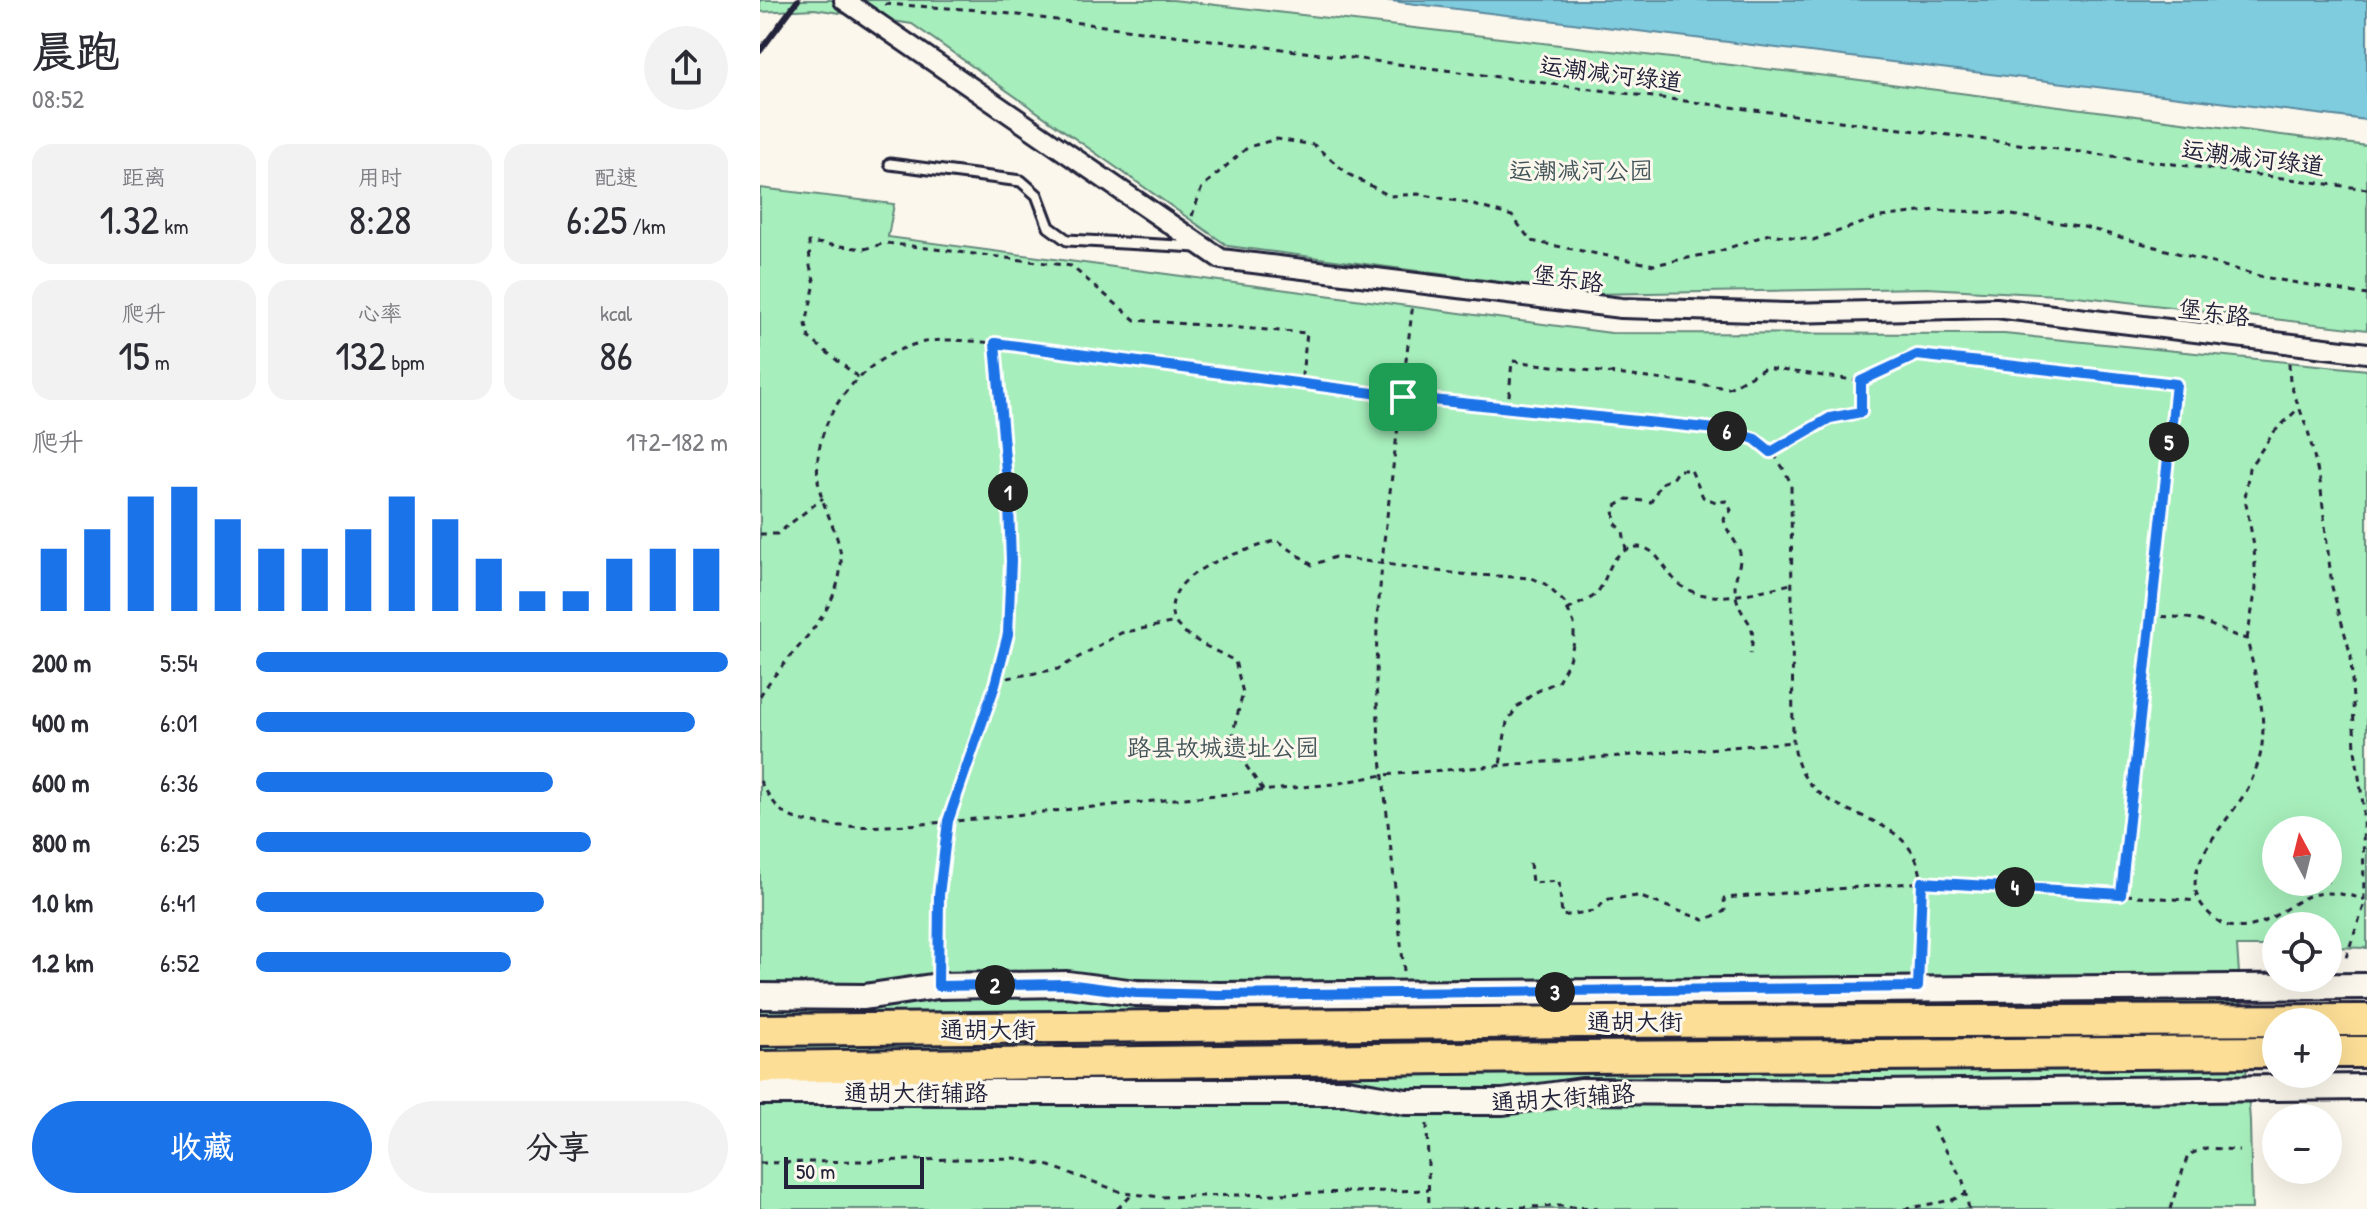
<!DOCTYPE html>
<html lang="zh">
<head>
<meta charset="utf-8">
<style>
  body { margin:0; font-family:"Patrick Hand","LXGW WenKai TC",sans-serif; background:#f2f2f3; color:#2b2b33; height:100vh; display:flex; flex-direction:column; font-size:30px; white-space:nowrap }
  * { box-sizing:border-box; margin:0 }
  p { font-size:26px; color:#7c7c81 }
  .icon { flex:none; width:44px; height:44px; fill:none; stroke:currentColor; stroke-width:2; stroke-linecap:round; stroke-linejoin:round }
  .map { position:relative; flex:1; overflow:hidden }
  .details { display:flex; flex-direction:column; background:#fff; width:760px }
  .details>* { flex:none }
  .needle { width:52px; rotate:353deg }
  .tools { position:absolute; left:1502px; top:816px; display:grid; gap:16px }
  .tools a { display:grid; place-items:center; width:80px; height:80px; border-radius:50%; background:#fff; box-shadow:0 8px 32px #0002; font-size:40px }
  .scale { position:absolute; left:24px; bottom:20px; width:140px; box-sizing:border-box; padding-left:8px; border:4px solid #22223b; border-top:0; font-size:22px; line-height:28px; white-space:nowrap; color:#22223b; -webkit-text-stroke:6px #fbf7ec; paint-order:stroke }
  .pin { position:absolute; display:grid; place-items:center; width:68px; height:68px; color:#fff; margin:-34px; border-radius:16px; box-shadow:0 4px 12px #0006 }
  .km { position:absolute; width:40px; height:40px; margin:-20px; border-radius:50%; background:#222; color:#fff; font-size:22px; line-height:40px; text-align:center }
  .round { display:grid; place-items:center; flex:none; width:84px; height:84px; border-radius:42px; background:#f2f2f3 }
  .headline { display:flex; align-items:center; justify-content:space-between; height:136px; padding:0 32px }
  h1 { font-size:44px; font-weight:600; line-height:60px }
  .metrics { display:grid; grid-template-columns:repeat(3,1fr); gap:12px; height:136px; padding:8px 32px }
  .metrics div { display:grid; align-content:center; border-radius:20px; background:#f2f2f3; text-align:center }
  .metrics b { font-size:40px; font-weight:600 }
  .metrics small { font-size:22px; font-weight:400 }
  .metrics p { font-size:22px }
  .chart { height:224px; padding:16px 32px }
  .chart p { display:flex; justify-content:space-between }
  .chart svg { width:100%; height:144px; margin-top:8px; stroke:#1a73e8; stroke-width:6 }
  .cta { display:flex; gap:16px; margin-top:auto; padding:16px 32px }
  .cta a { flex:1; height:92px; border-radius:48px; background:#1a73e8; color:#fff; font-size:32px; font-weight:600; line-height:92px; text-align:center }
  .cta a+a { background:#f2f2f3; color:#2b2b33 }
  ul { padding:0 32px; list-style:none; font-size:26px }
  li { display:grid; grid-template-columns:128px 96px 1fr; align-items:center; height:60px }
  li i { height:20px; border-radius:10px; background:#1a73e8 }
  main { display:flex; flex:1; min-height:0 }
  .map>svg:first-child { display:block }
</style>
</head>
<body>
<main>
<section class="details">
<div class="headline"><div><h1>晨跑</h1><p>08:52</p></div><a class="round"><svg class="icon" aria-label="share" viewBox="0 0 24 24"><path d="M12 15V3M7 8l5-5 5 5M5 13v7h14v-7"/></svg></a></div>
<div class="metrics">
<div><p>距离</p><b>1.32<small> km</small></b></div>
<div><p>用时</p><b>8:28</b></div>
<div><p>配速</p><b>6:25<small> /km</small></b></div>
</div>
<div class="metrics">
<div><p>爬升</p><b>15<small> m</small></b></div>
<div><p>心率</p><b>132<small> bpm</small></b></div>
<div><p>kcal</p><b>86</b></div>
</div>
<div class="chart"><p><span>爬升</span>172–182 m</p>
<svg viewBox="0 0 160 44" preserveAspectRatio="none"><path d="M5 44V25M15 44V19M25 44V9M35 44V6M45 44V16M55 44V25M65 44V25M75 44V19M85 44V9M95 44V16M105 44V28M115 44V38M125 44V38M135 44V28M145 44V25M155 44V25"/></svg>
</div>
<ul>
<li><b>200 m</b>5:54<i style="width:100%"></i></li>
<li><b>400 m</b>6:01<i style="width:93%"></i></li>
<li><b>600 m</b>6:36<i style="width:63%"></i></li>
<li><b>800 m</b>6:25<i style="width:71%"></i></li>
<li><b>1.0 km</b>6:41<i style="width:61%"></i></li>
<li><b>1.2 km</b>6:52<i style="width:54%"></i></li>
</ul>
<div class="cta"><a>收藏</a><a>分享</a></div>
</section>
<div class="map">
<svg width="1607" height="1209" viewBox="0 0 1607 1209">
  <rect width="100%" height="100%" fill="#fbf7ec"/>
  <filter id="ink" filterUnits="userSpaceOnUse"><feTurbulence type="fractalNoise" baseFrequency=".0125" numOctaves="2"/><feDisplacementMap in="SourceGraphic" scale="16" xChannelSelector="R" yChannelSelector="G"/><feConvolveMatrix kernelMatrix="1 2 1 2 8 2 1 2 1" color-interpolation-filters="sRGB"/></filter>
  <g filter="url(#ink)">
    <!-- green -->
    <g fill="#a6eebb" stroke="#64887b" stroke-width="2" fill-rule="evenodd">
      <path d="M 0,0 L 413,0 L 1092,79 L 1607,146 L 1607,330 L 1316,296 L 1167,288 L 832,294 L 468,246 L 152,24 L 54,9 L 0,12 Z"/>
      <path d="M 0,188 L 134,204 L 128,237 L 851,333 L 1244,334 L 1607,370 L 1607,948 L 1568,947 L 1568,926 L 1516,926 L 1516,946 L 1477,946 L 1490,1121 L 1492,1209 L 0,1209 ZM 1516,830 L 1568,830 L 1568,882 L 1516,882 Z"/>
    </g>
    <!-- water -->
    <path fill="#7fccde" stroke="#5a889d" stroke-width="2" d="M 623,0 L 1607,0 L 1607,120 Z"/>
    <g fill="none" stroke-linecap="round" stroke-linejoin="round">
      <!-- service casing -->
      <g stroke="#22223b" stroke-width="15">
        <path id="service" d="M 130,164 L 261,181 L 277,195 L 289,227 L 307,240 L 438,247"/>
      </g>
      <!-- minor casing -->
      <g stroke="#22223b" stroke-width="24">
        <path id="minor" d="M 84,0 L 461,259 L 861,308 L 1029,313 L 1236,308 L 1607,353"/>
      </g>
      <!-- tertiary casing -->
      <g stroke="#22223b" stroke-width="30">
        <g id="tertiary">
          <path d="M 0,996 L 104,997 L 178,986 L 307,984 L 376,993 L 459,995 L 1607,986"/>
          <path d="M 0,1092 L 587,1092 L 646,1102 L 743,1102 L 822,1091 L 1120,1093 L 1607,1087"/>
        </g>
      </g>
      <!-- primary casing -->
      <g stroke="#22223b" stroke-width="36">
        <g id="primary">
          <path d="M 0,1030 L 822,1022 L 1607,1020"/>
          <path d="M 1568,1052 L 1607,1052"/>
          <path d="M 0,1067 L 687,1058 L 1516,1052"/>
        </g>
      </g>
      <!-- path -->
      <g stroke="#22223b" stroke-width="3" stroke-dasharray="6 6" stroke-linecap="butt">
        <path d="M 125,4 L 219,10 L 1607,189"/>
        <path d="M 432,216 L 442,187 L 488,147 L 517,139 L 554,145 L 588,174 L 630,196 L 658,194 L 703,202 L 752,216 L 771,241 L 894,265 L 957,252 L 1009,234 L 1053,240 L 1120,217 L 1176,210 L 1240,213 L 1324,227 L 1503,277 L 1607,295"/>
        <path d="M 1529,363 L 1530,383 L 1548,431 L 1560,481 L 1572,587 L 1591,656 L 1595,750 L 1603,804 L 1604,906 L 1584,963"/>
        <path d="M 98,377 L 49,338 L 46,324 L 55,283 L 50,266 L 49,242 L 104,249 L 126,243 L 311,266 L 375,320 L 547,333 L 541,383"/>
        <path d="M 1101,381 L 1157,355 L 1416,384 L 1361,894"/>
        <path d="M 748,408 L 752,361 L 969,388 L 1005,368 L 1101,381 L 1101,412 L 1070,418 L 1013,451"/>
        <path d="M 0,534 L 17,534 L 63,498"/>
        <path d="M 866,550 L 863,531 L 855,523 L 854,507 L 867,499 L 891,502 L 901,483 L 912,479 L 918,470 L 931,470 L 943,497 L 956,502 L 966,501 L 971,510 L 964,519 C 966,532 977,541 980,553 C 982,566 972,578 976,596 C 982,624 999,618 990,654"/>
        <path d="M 808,610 C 815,605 828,601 835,595 C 848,582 847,559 866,550 C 897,536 903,575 923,587 C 954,606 998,591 1031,584"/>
        <path d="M 1390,616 C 1406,617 1422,616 1437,620 C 1454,625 1469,635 1487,639 C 1495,677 1510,720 1499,760 C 1496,769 1492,780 1488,788 C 1470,822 1411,872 1446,910 C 1451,916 1458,922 1465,925 C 1498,935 1518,911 1544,898 C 1563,889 1584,894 1604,899"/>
        <path d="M 1487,639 L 1496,588 L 1494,546 L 1485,499 L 1489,468 L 1514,432 L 1539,408"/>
        <path d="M 236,680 L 298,669 L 361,633 L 416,622"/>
        <path d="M 0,696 C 26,653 78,618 81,563 C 82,538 64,512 59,487 C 48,423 97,361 156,344 C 182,337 209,341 235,343 L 643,397 L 966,430 C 1004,442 1014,447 1031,484 L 1033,742 C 1035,750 1036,759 1039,766 C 1061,820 1136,809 1157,862 C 1168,888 1159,938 1158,967"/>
        <path d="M 0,781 C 7,793 18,812 31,817 C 82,837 198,820 254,815 C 361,804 467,794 574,784 L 623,775 L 1033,742"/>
        <path d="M 503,790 L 478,754 L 473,732 L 483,693 L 475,661 C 457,651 436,643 421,629 C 414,623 411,616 412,607 C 416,566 484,552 517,540 L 552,565 L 575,557 L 699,574 L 772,578 L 785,584 L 804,602 L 814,623 L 814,642 L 808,663 L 798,681 L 774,693 L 758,706 L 747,722 L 740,765"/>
        <path d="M 770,863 L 772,883 L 799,881 L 802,916 L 833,911 L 849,899 L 878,896 L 944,920 L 965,911 L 964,898 L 1162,882 L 1297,889 L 1437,901"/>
        <path d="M 178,965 L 179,895 L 188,821 L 234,688 L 248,634 L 251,561 L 249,505 L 235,343"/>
        <path d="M 644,971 L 619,740 L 616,683 L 617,623 L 624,541 L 653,303"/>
        <path d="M 667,1124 L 669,1209"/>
        <path d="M 1173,1127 L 1203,1181 L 1209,1209"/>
        <path d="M 0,1163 L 255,1158 L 290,1166 L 364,1193 L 401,1197 L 669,1190"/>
        <path d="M 357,1209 L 373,1194"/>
        <path d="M 701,1209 L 801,1206 L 838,1209"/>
        <path d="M 1144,1209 L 1192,1200 L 1206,1194"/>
        <path d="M 1410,1209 L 1428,1155 L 1446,1148 L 1479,1150"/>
      </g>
      <!-- service -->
      <use href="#service" stroke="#fbf7ec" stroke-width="9"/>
      <!-- minor -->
      <use href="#minor" stroke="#fbf7ec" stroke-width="18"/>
      <!-- tertiary -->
      <use href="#tertiary" stroke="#fbf7ec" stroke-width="24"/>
      <!-- primary -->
      <use href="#primary" stroke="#fcde96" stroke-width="30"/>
      <!-- rail -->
      <path stroke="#22223b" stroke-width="6" d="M 0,51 L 38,0"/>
    </g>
  </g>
  <g fill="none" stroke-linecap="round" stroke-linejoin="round" filter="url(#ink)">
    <!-- route casing -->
    <g stroke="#fff" stroke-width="16">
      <path id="route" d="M 235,343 L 643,397 L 966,430 L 995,439 L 1011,452 L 1070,418 L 1101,412 L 1101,381 L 1157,355 L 1416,384 L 1361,894 L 1162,882 L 1158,987 L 459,995 L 376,993 L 307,984 L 178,986 L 179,895 L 188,821 L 234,688 L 248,634 L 251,561 L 249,505 Z"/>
    </g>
    <!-- route -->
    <use href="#route" stroke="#1a73e8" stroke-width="10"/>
  </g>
  <g text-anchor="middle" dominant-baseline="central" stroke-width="6" stroke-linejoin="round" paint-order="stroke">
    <!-- street labels -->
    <g font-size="24" fill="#22223b" stroke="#fbf7ec">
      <text transform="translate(851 73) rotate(7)">运潮减河绿道</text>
      <text transform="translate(1493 157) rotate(7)">运潮减河绿道</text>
      <text transform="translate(808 278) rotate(7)">堡东路</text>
      <text transform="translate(1454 312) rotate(7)">堡东路</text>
      <text x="875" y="1021">通胡大街</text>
      <text x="228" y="1029">通胡大街</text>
      <text x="156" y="1092">通胡大街辅路</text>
      <text transform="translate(803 1097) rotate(-4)">通胡大街辅路</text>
    </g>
    <!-- park labels -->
    <g font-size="24" fill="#43555b" stroke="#fbf7ec">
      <text x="821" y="170">运潮减河公园</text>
      <text x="463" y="747">路县故城遗址公园</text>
    </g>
  </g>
</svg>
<div class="tools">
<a><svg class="needle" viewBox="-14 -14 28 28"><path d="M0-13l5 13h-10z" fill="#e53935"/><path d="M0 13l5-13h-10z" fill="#7c7c81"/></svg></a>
<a><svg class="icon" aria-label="locate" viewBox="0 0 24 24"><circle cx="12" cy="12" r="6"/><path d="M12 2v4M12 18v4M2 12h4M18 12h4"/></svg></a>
<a>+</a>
<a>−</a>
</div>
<div class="scale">50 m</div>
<div class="pin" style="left:643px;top:397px;background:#1e9e55"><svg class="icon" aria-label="arrive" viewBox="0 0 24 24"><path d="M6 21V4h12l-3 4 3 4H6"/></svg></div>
<b class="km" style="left:248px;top:492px">1</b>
<b class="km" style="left:235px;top:985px">2</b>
<b class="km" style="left:795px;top:992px">3</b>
<b class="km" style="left:1255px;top:887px">4</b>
<b class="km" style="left:1409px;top:442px">5</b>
<b class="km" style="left:967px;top:431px">6</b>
</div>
</main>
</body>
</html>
